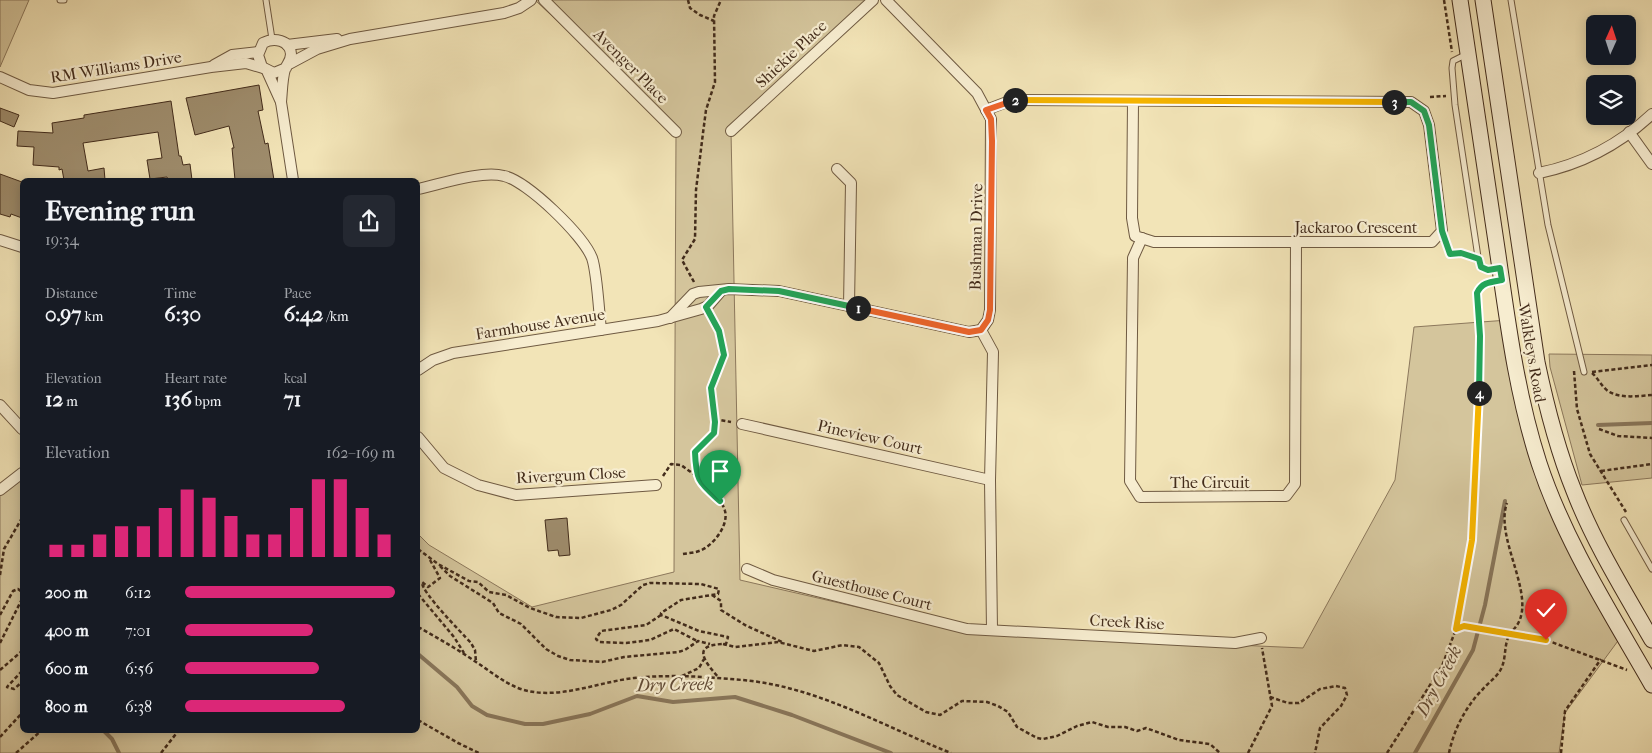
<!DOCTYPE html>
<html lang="en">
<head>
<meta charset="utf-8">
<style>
  body { margin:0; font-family:"IM FELL French Canon",serif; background:#242831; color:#f1f3f6; height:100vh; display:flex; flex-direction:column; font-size:19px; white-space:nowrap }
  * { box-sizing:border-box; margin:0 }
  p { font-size:16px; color:#9ea1a6 }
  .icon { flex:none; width:28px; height:28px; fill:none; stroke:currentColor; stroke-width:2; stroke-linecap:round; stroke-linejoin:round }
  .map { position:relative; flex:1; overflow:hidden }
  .details { position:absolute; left:20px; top:178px; width:400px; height:555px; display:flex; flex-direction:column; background:#171b24; border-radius:8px; box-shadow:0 2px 12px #0003 }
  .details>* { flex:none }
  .needle { width:32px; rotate:3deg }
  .controls { position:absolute; left:1586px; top:15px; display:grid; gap:10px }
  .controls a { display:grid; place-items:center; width:50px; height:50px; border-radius:8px; background:#171b24; box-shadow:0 2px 12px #0003; font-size:25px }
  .pin { position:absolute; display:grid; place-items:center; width:42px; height:42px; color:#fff; margin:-51px -21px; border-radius:50% 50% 50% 0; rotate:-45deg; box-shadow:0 0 5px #0007 }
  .pin .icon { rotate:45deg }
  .km { position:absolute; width:25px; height:25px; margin:-12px; border-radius:50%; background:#222; color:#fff; font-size:14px; line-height:25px; text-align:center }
  .round { display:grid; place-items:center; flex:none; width:52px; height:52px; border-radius:8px; background:#242831 }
  .summary { display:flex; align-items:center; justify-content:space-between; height:85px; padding:0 25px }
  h1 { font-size:28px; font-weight:800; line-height:38px }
  .metrics { display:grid; grid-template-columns:repeat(3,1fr); gap:8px; height:85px; padding:5px 25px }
  .metrics div { display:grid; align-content:center }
  .metrics b { font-size:21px; font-weight:800 }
  .metrics small { font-size:14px; font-weight:400 }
  .metrics p { font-size:14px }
  .chart { height:140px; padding:10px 25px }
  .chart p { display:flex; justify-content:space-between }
  .chart svg { width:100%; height:90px; margin-top:5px; stroke:#db2777; stroke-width:6 }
  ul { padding:0 25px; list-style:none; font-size:16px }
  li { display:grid; grid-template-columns:80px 60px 1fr; align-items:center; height:38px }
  li i { height:12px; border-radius:6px; background:#db2777 }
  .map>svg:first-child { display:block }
</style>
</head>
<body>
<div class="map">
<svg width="1652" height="753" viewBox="0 0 1652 753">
  <rect width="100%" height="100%" fill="#f2e4b7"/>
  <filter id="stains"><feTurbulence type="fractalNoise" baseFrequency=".004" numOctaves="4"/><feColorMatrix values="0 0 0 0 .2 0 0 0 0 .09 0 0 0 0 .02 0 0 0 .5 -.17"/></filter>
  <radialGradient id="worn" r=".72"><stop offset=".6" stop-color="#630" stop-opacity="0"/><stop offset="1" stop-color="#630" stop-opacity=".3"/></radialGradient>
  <!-- green -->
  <g fill="#d4c59c" stroke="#8c785c">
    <path d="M 0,0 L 29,0 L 0,67 Z"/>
    <path d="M 535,0 L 873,0 L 731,131 L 740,580 L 969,633 L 1303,648 L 1395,480 L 1414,327 L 1508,320 L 1546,483 L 1623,634 L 1565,713 L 1559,753 L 0,753 L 0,490 L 22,474 L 22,730 L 418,730 L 418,534 L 429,545 L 532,607 L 674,572 L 676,132 Z"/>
    <path d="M 1549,354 L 1652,355 L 1652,478 L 1582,485 L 1550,367 Z"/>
  </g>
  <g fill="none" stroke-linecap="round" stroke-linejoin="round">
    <!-- stream -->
    <g stroke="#887559" stroke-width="4">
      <path d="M 1598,425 L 1652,423"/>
      <path d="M 418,654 L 457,687 L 472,706 L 487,715 L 525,724 L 543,724 L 590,714 L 637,696 L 673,702 L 735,697 L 792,715 L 891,753"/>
      <path d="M 103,730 L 112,739 L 119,753"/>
      <path d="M 1415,753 L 1473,650 L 1485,605 L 1505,501"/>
    </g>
  </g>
  <!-- building -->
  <g fill="#9e8c6c" stroke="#432c1b">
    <path d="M 259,85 L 263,110 L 258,111 L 265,144 L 268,143 L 274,180 L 235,180 L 232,148 L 234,148 L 229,126 L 195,135 L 186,98 Z"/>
    <path d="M 171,101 L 179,156 L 181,156 L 183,165 L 190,164 L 192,180 L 168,180 L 167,177 L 150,179 L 147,160 L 162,158 L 158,132 L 83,143 L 88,171 L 104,168 L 105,180 L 64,180 L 62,169 L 59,170 L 59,167 L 33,165 L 34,147 L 17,146 L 18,131 L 53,133 L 52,123 L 84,118 L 84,115 Z"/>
    <path d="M 0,108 L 19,115 L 14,127 L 0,121 Z"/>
    <path d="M 0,174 L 22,182 L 22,218 L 11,214 L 10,217 L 0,214 Z"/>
    <path d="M 567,518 L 570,555 L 559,556 L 558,550 L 548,551 L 545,520 Z"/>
  </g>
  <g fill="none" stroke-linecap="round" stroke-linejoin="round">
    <!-- lane casing -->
    <g stroke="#6f5a42" stroke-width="7">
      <g id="lane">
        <path d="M 60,0 L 64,0"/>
        <path d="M 266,0 L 272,39"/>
        <path d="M 1511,0 L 1548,225 L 1584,372"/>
        <path d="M 1465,55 L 1453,61 L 1452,68 L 1455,105 L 1478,257 L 1481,267 L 1488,269 L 1497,268"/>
        <path d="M 1624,520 L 1652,569"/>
      </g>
    </g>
    <!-- street casing -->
    <g stroke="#6f5a42" stroke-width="12">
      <g id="street">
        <path d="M 544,0 L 676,132"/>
        <path d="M 886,0 L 977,93 L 991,119 L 990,310 L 988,320 L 981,330 L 993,352 L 990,480 L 992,630"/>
        <path d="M 287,45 L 337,39"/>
        <path d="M 289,64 L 317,49 L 350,39 L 504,13 L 519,8 L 531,0"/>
        <path d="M 214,65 L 232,55 L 258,52"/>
        <path d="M 267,71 L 281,102 L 293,180"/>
        <path d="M 0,77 L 29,90 L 53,93 L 211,67 L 246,63 L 263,68"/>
        <path d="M 281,102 C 282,92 282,79 285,69 C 287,64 291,61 291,54 C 290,40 274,37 263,43 L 258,55 L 262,67 L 274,73 L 286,68"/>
        <path d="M 986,110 L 1012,100 L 1411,102 L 1424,111 L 1429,125 L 1442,231 L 1432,242 L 1154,242 L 1135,236 L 1132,218 L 1133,101"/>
        <path d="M 731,131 L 873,0"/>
        <path d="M 1629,132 L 1652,164"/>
        <path d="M 837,169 L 851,183 L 849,306"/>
        <path d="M 1539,173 C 1583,164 1619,145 1652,114"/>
        <path d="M 418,189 C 441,184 482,170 504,176 C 527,181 583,235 592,258 C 597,272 599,312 601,330"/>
        <path d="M 1142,238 L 1133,258 L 1130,481 L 1140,497 L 1286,496 L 1295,484 L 1296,242"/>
        <path d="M 0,240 L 22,247"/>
        <path d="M 670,318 L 693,294 L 699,292 L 729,289 L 779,291 L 969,332 L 981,330"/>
        <path d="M 418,370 L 433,360 L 453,353 L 658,321 L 701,309 L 708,306 L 721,291"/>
        <path d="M 0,405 L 22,429"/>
        <path d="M 742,424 L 990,480"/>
        <path d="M 418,437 L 444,468 L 478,485 L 516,495 L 656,485"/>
        <path d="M 0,490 L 22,473"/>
        <path d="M 747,569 L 773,580 L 967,629 L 1235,643 L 1261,638"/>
      </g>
    </g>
    <!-- secondary casing -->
    <g stroke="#432c1b" stroke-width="17">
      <g id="secondary">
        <path d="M 1460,0 C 1473,85 1485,170 1498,255 C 1508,325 1517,395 1539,463 C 1565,542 1611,613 1652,685"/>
        <path d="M 1483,0 L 1537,362 C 1546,405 1557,449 1574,491 C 1594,543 1624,591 1652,640"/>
      </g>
    </g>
    <!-- path -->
    <g stroke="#432c1b" stroke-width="2.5" stroke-dasharray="4 2.5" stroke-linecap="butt">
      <path d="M 688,0 L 690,8 L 700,15 L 714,21"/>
      <path d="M 1444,0 L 1452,52"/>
      <path d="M 1430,97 L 1446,96"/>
      <path d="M 1445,242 L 1450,254 L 1461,253 L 1470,256"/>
      <path d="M 694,282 L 682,260 L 695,239 L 696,190 L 703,133 L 706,110 L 715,82 L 714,16 L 721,0"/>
      <path d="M 1574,371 L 1577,409 L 1590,454 L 1626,512"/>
      <path d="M 1592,372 L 1652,365"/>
      <path d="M 1592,373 C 1598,378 1602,387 1608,391 C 1620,399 1638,396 1652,395"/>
      <path d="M 715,419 L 731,422"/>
      <path d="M 1599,429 L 1618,436 L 1652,438"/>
      <path d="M 1601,471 L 1652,464"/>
      <path d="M 663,476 L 671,464 L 681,465 L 695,475 L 695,452 L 714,433 L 715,422 L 711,388 L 723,355 L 719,331 L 711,316"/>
      <path d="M 418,549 L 438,564 L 469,581 L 478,582 L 489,592 L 506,595 L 530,608 L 556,617 L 581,618 L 611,610 L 621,605 L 643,585 L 650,583 L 701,584 L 719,589 L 718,594 L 681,600 L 661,613 L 661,615 L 699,631 L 728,637 L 726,644 C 691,644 703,660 719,678"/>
      <path d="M 683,554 C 688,553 694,553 699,551 C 712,547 729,526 725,511 C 723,500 703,485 695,475"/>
      <path d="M 430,560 L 440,578 L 428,587 L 422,582 C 421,592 462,633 471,643 L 475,650 L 476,662"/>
      <path d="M 440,566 L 450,576 L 493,603 L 499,613 L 521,624 L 546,649 L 558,656 L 570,660 L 602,662 L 624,657 L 678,652 L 685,650 L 698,641 L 710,644"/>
      <path d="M 0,575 L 4,549 L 22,518"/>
      <path d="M 418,594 L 454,637 L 464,653"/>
      <path d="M 712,595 L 721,601 L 721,610 L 745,625 L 782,642"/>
      <path d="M 0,615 L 13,591 L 18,589 L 22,592"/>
      <path d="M 661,615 L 646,625 L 601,631 L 596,639 L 599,642 L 626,643 L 650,640 L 674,629 L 697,641"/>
      <path d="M 418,627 C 438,638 457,649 476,662 C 490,671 503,682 518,688 C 555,702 597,682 634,678 C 672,674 713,677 752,681 C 823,690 885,727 951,753"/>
      <path d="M 1456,629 L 1472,539 L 1476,486 L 1480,336 L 1477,293 L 1480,287 L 1490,282"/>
      <path d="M 0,643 L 22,599"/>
      <path d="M 723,644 L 735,647 L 778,642 L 814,651 L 843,645 L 859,647 L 879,663 L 890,686 L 897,695 L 926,712 L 940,715 L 962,701 L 987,702 L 998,706 L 1008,712 L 1017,727 L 1037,738 L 1043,739 L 1057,736 L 1077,726 L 1092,722 L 1108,727 L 1125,727 L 1137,731 L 1146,728 L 1179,740 L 1210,744 L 1220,753"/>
      <path d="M 0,670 L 22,651"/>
      <path d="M 22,671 L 7,687 L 14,689 L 22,682"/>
      <path d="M 682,676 L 699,668 L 704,659"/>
      <path d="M 1270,697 L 1288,703 L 1299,703 L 1320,689 L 1336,686 L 1345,688 L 1347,695 L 1341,706 L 1320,728 L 1315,753"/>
      <path d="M 418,720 L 458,743 L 479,753"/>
      <path d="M 0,737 L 22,713"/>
      <path d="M 16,753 L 42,730"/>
      <path d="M 161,753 L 179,730"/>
      <path d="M 1248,753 L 1272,706 L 1262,648"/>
      <path d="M 1387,753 L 1442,666 L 1456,629 L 1464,626 L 1511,632 C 1544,604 1493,541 1507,503"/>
      <path d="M 1449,753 C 1454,729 1466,706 1483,689 C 1489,682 1497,677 1501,669 C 1507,657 1503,644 1511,632 L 1546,640 L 1627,670"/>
      <path d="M 1561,753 L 1565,711 L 1601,659"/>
    </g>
    <!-- lane -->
    <use href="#lane" stroke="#f7edd0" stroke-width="5"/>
    <!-- street -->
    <use href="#street" stroke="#f7edd0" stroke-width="10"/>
    <!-- secondary -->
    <use href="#secondary" stroke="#f7edd0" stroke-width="15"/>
  </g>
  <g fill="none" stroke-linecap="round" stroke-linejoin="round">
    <!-- split-1 casing -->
    <g stroke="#fff" stroke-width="10">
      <path id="split-1" d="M 720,501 C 699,482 696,481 695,452 L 714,433 L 715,422 L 711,388 L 724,355 L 719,331 L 706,307 L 721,291 L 729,289 L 779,291 L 858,308"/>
    </g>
    <!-- split-2 casing -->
    <g stroke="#fff" stroke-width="10">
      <path id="split-2" d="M 858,308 L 969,332 L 981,330 L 988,320 L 990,310 L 992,141 L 991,119 L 986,110 L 1015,100"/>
    </g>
    <!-- split-3 casing -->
    <g stroke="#fff" stroke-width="10">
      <path id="split-3" d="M 1015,100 L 1394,102"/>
    </g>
    <!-- split-4 casing -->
    <g stroke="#fff" stroke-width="10">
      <path id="split-4" d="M 1394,102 L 1411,102 L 1424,111 L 1429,125 L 1442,231 L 1450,254 L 1461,253 L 1479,259 L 1481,267 L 1488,270 L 1500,268 L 1502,280 C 1491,282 1482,282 1477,293 L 1480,336 L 1479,393"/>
    </g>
    <!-- split-5 casing -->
    <g stroke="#fff" stroke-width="10">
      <path id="split-5" d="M 1479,393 L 1472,540 L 1456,629 L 1464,626 L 1546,640"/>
    </g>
    <!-- split-1 -->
    <use href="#split-1" stroke="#22a559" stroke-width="6"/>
    <!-- split-2 -->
    <use href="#split-2" stroke="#f0652b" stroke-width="6"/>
    <!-- split-3 -->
    <use href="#split-3" stroke="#f5b400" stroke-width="6"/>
    <!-- split-4 -->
    <use href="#split-4" stroke="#22a559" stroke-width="6"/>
    <!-- split-5 -->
    <use href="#split-5" stroke="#f5b400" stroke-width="6"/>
  </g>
  <g text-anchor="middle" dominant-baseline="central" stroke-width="4.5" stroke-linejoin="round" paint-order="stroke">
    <!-- street labels -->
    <g font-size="16" fill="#432c1b" stroke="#f7edd0">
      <text transform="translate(791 54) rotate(-43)">Shiekie Place</text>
      <text transform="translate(631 66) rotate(45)">Avenger Place</text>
      <text transform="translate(116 67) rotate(-9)">RM Williams Drive</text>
      <text x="1356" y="227">Jackaroo Crescent</text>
      <text transform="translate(976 237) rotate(-89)">Bushman Drive</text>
      <text transform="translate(540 324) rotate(-9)">Farmhouse Avenue</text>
      <text transform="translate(1532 353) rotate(80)">Walkleys Road</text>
      <text transform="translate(870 437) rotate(13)">Pineview Court</text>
      <text transform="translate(571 475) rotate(-3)">Rivergum Close</text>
      <text x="1210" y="482">The Circuit</text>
      <text transform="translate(872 590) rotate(14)">Guesthouse Court</text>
      <text transform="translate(1127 622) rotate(3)">Creek Rise</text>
    </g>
    <!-- water labels -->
    <g font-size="18" font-style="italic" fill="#604a35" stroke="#f7edd0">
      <text transform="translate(1439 681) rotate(-62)">Dry Creek</text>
      <text transform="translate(675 685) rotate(-1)">Dry Creek</text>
    </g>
  </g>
  <rect width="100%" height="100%" filter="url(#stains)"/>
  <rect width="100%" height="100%" fill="url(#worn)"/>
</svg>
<div class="controls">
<a><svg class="needle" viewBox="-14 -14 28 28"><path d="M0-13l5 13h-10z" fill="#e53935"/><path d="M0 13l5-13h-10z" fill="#9ea1a6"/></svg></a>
<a><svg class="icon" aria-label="layers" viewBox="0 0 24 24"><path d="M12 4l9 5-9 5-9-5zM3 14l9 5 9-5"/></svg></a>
</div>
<div class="pin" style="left:720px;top:501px;background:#1e9e55"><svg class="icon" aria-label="arrive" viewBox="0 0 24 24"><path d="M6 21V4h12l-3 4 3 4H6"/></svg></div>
<div class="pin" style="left:1546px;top:640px;background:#d93025"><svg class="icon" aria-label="check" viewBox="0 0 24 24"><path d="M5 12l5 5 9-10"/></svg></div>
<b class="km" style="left:858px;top:308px">1</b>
<b class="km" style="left:1015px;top:100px">2</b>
<b class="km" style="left:1394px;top:102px">3</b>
<b class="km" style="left:1479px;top:393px">4</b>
<section class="details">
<div class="summary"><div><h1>Evening run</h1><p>19:34</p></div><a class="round"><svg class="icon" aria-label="share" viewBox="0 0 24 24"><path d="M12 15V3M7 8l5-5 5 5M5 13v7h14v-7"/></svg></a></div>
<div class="metrics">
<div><p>Distance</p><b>0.97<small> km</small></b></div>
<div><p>Time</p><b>6:30</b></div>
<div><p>Pace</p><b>6:42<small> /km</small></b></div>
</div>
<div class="metrics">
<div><p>Elevation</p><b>12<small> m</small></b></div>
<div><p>Heart rate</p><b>136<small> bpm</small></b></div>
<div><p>kcal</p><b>71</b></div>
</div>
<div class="chart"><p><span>Elevation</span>162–169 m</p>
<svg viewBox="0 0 160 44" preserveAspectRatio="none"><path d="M5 44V38M15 44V38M25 44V33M35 44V29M45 44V29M55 44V20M65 44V11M75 44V15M85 44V24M95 44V33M105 44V33M115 44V20M125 44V6M135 44V6M145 44V20M155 44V33"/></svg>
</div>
<ul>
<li><b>200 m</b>6:12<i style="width:100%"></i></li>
<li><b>400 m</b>7:01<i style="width:61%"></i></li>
<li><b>600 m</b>6:56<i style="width:64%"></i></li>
<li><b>800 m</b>6:38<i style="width:76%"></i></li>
</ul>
</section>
</div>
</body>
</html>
